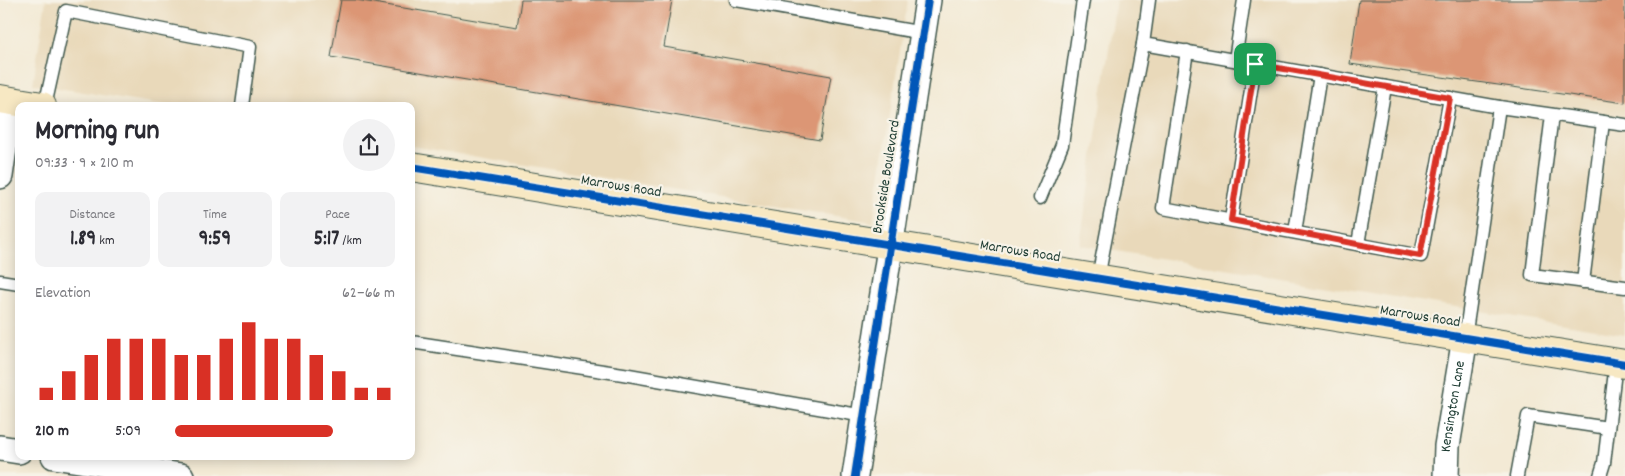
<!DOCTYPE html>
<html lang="en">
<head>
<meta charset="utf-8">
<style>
  body { margin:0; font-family:Dekko,sans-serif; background:#f2f2f3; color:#2b2b33; height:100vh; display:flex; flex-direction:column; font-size:19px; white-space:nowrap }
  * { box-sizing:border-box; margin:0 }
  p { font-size:16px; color:#7c7c81 }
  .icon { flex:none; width:28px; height:28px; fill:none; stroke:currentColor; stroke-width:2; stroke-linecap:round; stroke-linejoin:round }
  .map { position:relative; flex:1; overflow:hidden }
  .details { position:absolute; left:15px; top:102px; width:400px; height:358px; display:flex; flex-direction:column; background:#fff; border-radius:10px; box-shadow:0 2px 12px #0003 }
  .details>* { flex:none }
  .pin { position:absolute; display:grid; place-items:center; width:42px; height:42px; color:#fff; margin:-21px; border-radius:10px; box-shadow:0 2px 8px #0006 }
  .round { display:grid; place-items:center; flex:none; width:52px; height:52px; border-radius:26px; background:#f2f2f3 }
  .head { display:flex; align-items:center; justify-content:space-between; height:85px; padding:0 20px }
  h1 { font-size:28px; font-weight:700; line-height:38px }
  .figures { display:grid; grid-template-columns:repeat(3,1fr); gap:8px; height:85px; padding:5px 20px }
  .figures div { display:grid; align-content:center; border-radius:10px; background:#f2f2f3; text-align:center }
  .figures b { font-size:21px; font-weight:700 }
  .figures small { font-size:14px; font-weight:400 }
  .figures p { font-size:14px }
  .chart { height:140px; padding:10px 20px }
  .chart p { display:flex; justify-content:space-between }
  .chart svg { width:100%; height:90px; margin-top:5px; stroke:#d93025; stroke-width:6 }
  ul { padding:0 20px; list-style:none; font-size:16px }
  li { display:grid; grid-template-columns:80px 60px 1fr; align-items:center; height:38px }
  li i { height:12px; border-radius:6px; background:#d93025 }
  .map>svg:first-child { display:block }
</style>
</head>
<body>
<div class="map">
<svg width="1625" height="476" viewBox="0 0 1625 476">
  <rect width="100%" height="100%" fill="#f7f3e8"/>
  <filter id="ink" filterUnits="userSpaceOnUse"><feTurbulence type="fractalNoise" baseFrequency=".02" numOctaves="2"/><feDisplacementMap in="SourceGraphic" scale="10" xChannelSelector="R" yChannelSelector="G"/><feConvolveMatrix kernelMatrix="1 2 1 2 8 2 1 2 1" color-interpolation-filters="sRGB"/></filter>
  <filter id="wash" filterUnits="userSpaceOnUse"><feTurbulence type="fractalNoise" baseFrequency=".0096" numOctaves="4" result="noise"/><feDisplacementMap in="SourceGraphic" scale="20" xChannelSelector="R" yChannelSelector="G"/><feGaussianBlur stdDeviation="1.12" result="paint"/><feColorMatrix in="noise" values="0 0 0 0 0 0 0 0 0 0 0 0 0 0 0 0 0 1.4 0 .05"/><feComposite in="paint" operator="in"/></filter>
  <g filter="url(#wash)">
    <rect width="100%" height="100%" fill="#f3ead5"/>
    <!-- built -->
    <g fill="#e9d9ba">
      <path d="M 46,0 L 908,0 L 873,222 L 411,146 L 411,106 L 171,106 L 33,84 Z"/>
      <path d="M 1116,0 L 1625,0 L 1625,335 L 1080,245 Z"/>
    </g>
    <g id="blocks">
      <!-- building -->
      <g fill="#dc9674">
        <path d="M 341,0 L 356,0 L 517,27 L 521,0 L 672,0 L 664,47 L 831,76 L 820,140 L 331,57 Z"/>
        <path d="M 1359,0 L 1625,0 L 1625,103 L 1350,64 Z"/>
      </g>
    </g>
  </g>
  <g filter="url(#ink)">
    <use href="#blocks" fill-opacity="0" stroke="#3f574c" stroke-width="1"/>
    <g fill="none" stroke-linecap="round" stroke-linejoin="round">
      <!-- lane casing -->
      <g stroke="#3f574c" stroke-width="15">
        <g id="lane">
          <path d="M 736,0 L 923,33"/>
          <path d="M 1149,0 L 1143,44 L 1499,107 L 1465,338"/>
          <path d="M 1187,51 L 1163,208 L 1421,256 L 1450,98"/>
          <path d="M 1235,60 L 1244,0"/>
          <path d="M 45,106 L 66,11 L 250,47 L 242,106"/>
          <path d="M 1499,107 L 1625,125"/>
          <path d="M 1552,115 L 1532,275 L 1625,287"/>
          <path d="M 1040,198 L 1062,145 L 1083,0"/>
          <path d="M 1231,220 L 1255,64"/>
          <path d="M 1295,232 L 1320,75"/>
          <path d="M 1358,244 L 1385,87"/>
          <path d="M 1098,278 L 1143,44"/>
          <path d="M 0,281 L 19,284"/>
          <path d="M 1583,282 L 1603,122"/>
          <path d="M 411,342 L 623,374 L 864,416"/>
          <path d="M 1517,476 L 1528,416 L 1608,428"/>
          <path d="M 1600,476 L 1604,463 L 1616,363"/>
        </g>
      </g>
      <!-- street casing -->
      <g stroke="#3f574c" stroke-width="28">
        <g id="street">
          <path d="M 0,176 L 11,101"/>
          <path d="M 0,448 L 19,451"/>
          <path d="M 54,456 L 181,476"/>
          <path d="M 855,476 L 928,0"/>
          <path id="s1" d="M 1446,476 L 1447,446 L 1465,338"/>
        </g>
      </g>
      <!-- secondary casing -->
      <g stroke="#3f574c" stroke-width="30">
        <g id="secondary">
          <path d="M 0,99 L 42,106"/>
          <path d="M 411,167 L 1625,364"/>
        </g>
      </g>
      <!-- lane -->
      <use href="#lane" stroke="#fff" stroke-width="12"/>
      <!-- street -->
      <use href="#street" stroke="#fff" stroke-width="25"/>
      <!-- secondary -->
      <use href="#secondary" stroke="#f7e8c3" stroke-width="28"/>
      <!-- cycleway casing -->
      <g stroke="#f7f3e8" stroke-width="11">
        <g id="cycleway">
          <path d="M 411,167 L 1625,364"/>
          <path d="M 855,476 L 928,0"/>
        </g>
      </g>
      <!-- cycleway -->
      <use href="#cycleway" stroke="#0057b8" stroke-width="8"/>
    </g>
  </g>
  <g fill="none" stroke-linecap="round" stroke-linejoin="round" filter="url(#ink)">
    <!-- route casing -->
    <g stroke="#fff" stroke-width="10">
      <path id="route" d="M 1255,64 L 1450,98 L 1420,256 L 1231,220 Z"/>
    </g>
    <!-- route -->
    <use href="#route" stroke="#d93025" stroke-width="6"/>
  </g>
  <g text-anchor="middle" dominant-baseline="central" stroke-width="4.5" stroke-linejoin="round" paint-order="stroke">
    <!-- street labels -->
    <g font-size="15" fill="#1f3d34" stroke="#f7f3e8">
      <text transform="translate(887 177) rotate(-81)">Brookside Boulevard</text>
      <text transform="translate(621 187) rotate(9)">Marrows Road</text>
      <text transform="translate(1020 252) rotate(9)">Marrows Road</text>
      <text transform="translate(1420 317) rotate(9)">Marrows Road</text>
      <text stroke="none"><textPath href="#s1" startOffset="70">Kensington Lane</textPath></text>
    </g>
  </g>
</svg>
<div class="pin" style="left:1255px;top:64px;background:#1e9e55"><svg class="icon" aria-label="arrive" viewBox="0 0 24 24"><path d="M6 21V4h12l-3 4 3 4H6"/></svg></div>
<section class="details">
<div class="head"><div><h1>Morning run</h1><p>09:33 · 9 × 210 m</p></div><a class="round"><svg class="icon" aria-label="share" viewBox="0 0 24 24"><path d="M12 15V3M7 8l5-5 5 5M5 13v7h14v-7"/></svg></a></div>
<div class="figures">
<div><p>Distance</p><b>1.89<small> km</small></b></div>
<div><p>Time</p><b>9:59</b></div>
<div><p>Pace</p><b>5:17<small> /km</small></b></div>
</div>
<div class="chart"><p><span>Elevation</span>62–66 m</p>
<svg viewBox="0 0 160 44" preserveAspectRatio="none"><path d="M5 44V38M15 44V30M25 44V22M35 44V14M45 44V14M55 44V14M65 44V22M75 44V22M85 44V14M95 44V6M105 44V14M115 44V14M125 44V22M135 44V30M145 44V38M155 44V38"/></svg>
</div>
<ul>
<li><b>210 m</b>5:09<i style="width:72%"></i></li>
</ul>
</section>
</div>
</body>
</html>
